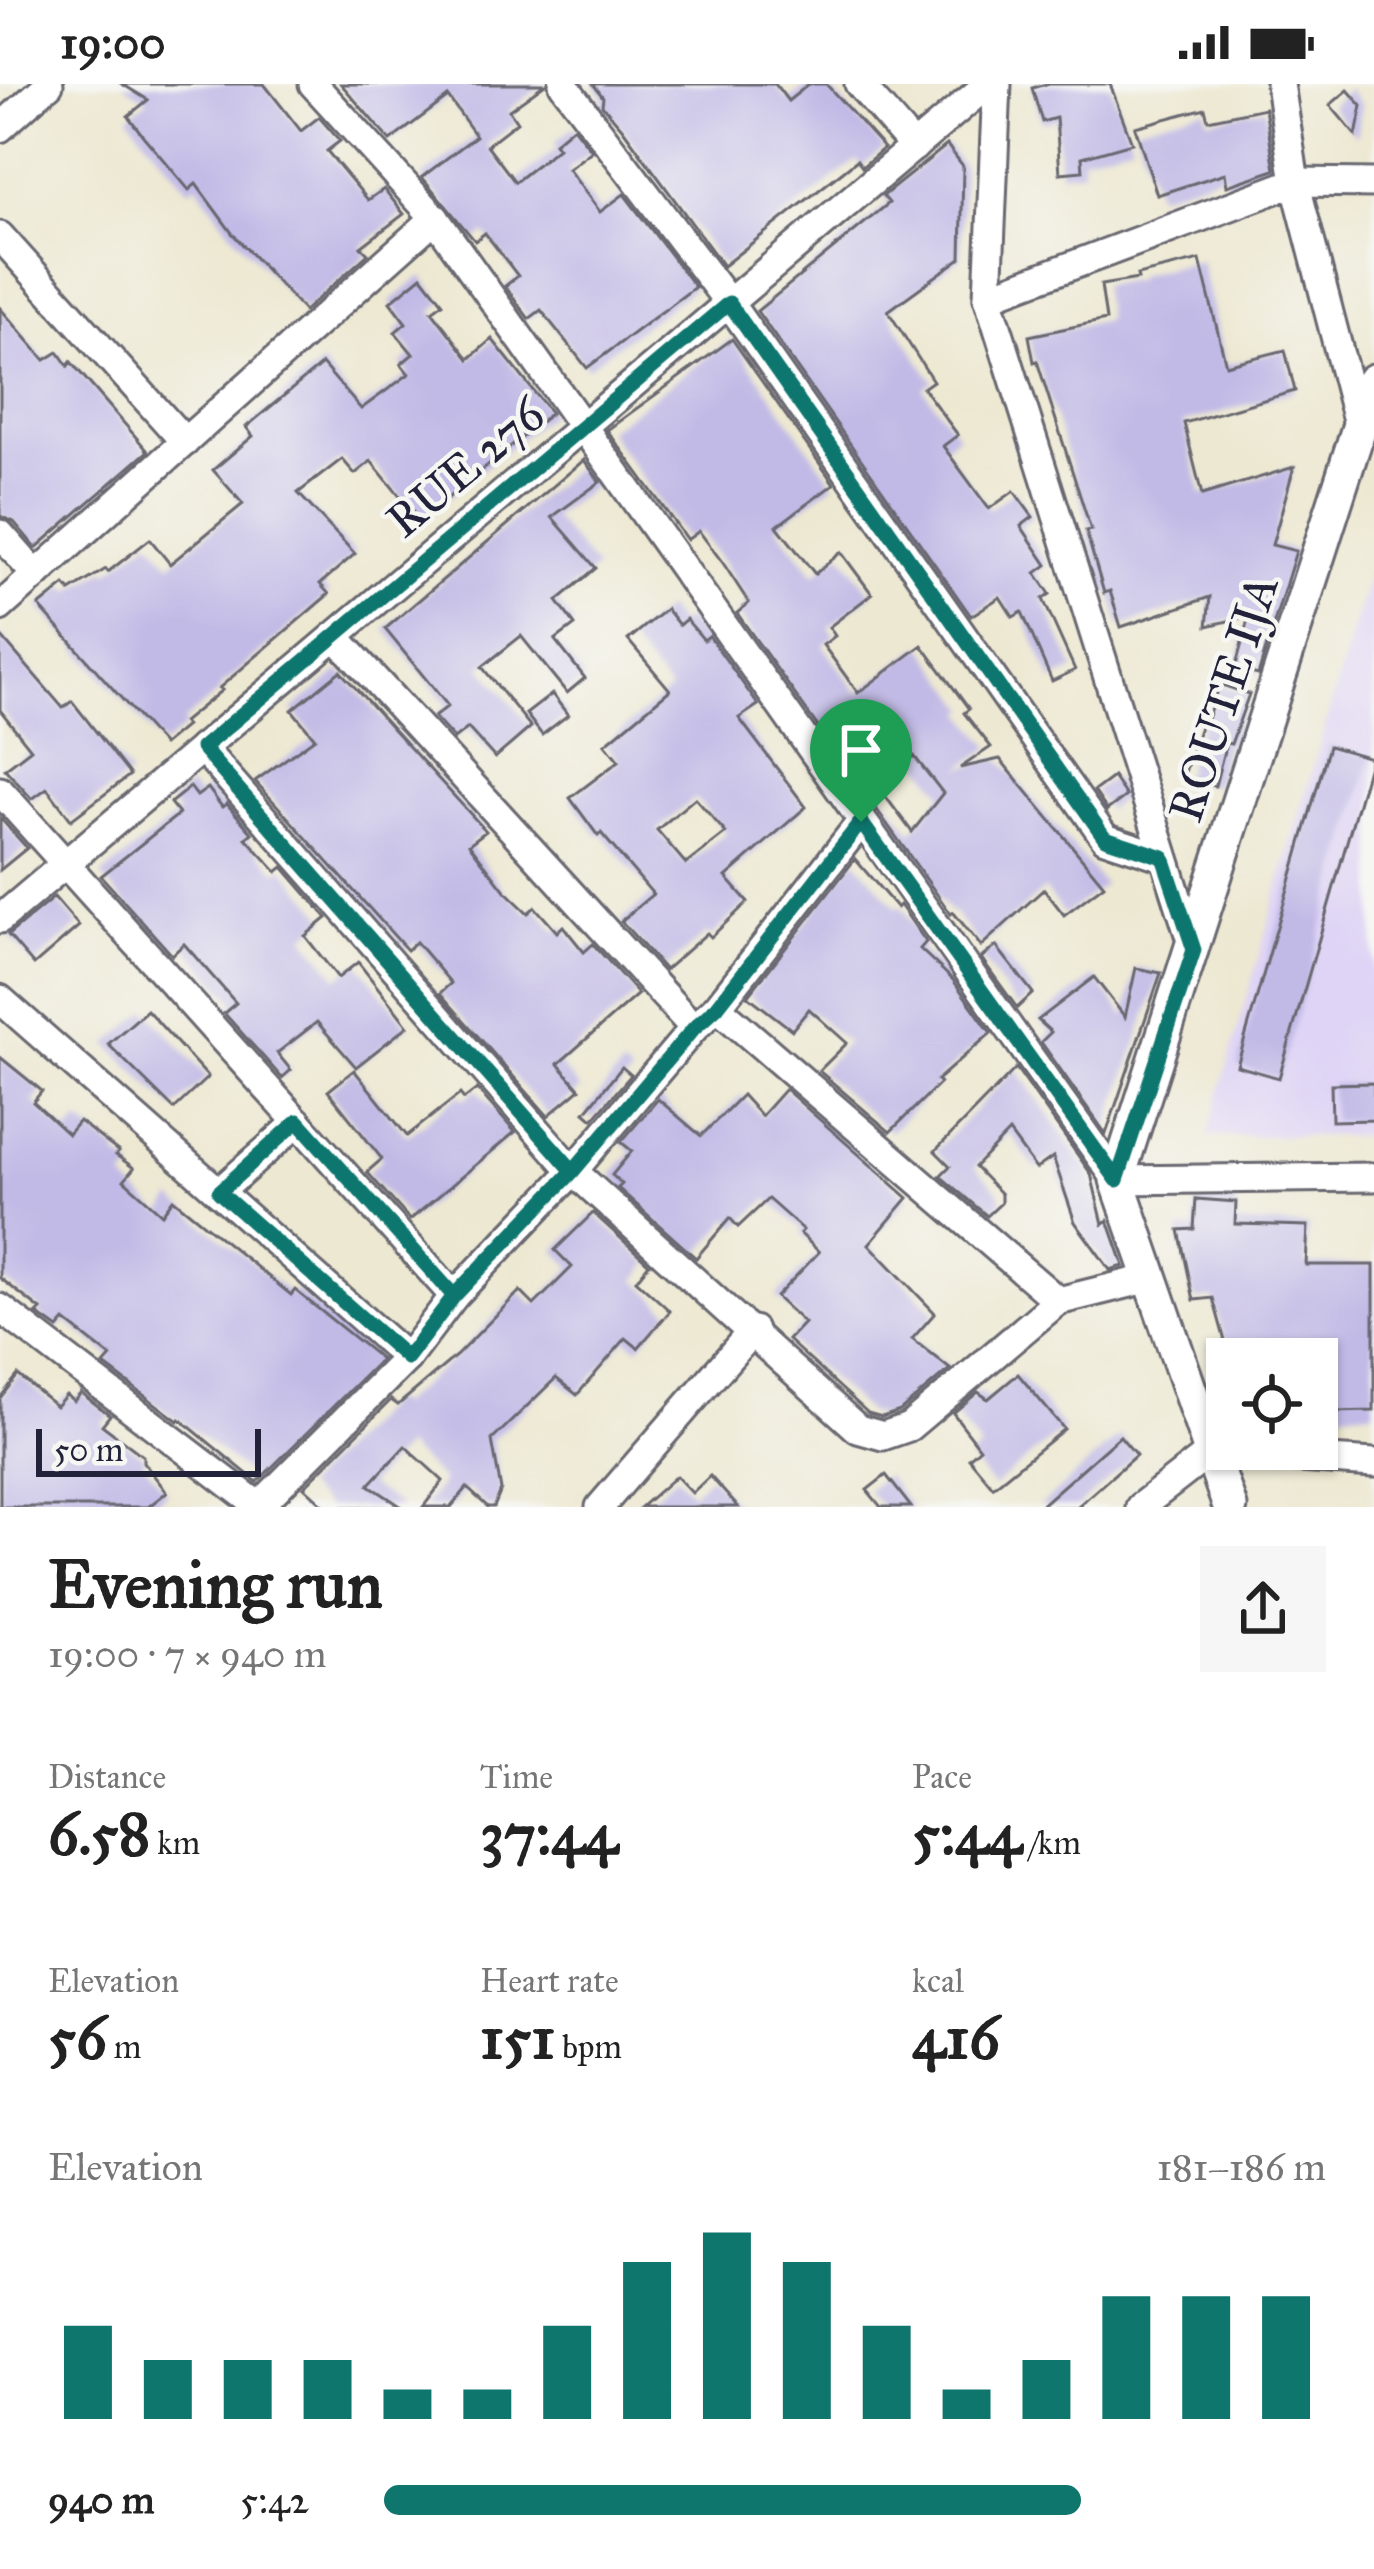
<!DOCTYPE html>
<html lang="en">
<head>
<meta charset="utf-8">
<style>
  body { margin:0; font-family:"IM FELL Great Primer",serif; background:#f6f6f6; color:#222; height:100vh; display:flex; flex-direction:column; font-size:45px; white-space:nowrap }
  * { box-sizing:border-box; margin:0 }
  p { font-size:39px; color:#767676 }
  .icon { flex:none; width:66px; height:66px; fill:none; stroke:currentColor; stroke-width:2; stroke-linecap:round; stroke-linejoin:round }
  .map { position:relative; height:1423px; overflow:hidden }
  .details { display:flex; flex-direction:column; background:#fff; flex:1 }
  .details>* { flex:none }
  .controls { position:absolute; left:1206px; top:1254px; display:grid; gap:24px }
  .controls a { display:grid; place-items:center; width:132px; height:132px; border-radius:0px; background:#fff; box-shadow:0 3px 9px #0004; font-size:60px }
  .scale { position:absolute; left:36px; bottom:30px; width:225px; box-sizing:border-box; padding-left:12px; border:6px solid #22223b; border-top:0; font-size:33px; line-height:42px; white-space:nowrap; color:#22223b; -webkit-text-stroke:9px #f6f6f2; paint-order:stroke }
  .pin { position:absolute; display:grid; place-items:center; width:102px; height:102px; color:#fff; margin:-123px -51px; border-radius:50% 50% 50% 0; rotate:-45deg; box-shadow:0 0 12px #0007 }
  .pin .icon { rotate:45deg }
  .round { display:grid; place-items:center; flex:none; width:126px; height:126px; border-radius:0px; background:#f6f6f6 }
  .summary { display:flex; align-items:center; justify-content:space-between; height:204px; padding:0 48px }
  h1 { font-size:66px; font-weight:700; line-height:90px }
  .metrics { display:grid; grid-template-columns:repeat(3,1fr); gap:18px; height:204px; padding:12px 48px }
  .metrics div { display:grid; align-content:center }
  .metrics b { font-size:60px; font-weight:700 }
  .metrics small { font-size:33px; font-weight:400 }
  .metrics p { font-size:33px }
  .chart { height:336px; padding:24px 48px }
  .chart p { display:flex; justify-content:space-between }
  .chart svg { width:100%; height:216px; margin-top:12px; stroke:#0f766e; stroke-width:6 }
  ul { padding:0 48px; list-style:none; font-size:39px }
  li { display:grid; grid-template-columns:192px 144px 1fr; align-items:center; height:90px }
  li i { height:30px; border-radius:15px; background:#0f766e }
  .status { display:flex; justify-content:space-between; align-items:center; height:84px; padding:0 60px; background:#fff; direction:ltr }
  .status svg { height:33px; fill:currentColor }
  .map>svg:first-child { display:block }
</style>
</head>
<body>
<div class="status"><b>19:00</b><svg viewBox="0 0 49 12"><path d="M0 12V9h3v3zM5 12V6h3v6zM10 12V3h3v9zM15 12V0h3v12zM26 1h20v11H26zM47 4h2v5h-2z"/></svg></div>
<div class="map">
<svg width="1374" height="1423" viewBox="0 0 1374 1423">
  <rect width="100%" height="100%" fill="#f6f6f2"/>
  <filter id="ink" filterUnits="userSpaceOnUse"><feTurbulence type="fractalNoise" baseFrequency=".00833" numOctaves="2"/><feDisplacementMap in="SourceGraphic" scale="24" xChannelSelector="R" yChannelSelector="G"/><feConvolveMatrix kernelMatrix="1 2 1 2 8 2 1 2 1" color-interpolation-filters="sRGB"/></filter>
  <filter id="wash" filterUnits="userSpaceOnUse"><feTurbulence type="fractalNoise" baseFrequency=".004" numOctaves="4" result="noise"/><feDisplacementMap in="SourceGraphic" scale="48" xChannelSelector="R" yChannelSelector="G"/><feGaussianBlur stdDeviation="2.7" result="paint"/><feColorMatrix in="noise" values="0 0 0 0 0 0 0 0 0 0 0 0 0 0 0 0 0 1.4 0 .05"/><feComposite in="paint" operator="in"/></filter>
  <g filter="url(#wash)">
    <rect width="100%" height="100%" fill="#ede8d1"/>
    <!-- built -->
    <path fill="#dfd4f5" d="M 1374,471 L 1374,1052 L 1207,1052 Z"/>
    <g id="blocks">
      <!-- building -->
      <g fill="#c1bae6" fill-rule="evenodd">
        <path d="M 122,0 L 264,0 L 301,47 L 319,33 L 340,57 L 327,67 L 368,116 L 384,105 L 404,130 L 361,163 L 368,170 L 304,227 L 232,149 L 196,100 L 189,106 L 144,53 L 128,32 L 148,16 Z"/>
        <path d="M 341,0 L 545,0 L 509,26 L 517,38 L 487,61 L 515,98 L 558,64 L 554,59 L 573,43 L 592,67 L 568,85 L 600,128 L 624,110 L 695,203 L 587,284 L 541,226 L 529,235 L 505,202 L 518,192 L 485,149 L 475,157 L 422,93 L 476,52 L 448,13 L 390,57 Z"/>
        <path d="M 593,0 L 775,0 L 788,17 L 809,0 L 826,0 L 884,64 L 862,83 L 857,76 L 723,182 L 622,44 L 602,21 L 603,13 Z"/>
        <path d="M 1046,0 L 1110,0 L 1132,59 L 1082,73 L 1083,87 L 1060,89 L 1056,34 L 1042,38 L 1032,4 Z"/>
        <path d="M 1348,6 L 1362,22 L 1356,52 L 1330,21 Z"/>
        <path d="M 1205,24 L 1208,36 L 1265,24 L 1275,86 L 1227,102 L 1225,89 L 1157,111 L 1135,43 Z"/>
        <path d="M 947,61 L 963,82 L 961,174 L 888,227 L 933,297 L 923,304 L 958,351 L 943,362 L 989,425 L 1014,407 L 1033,433 L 1021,442 L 1047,481 L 1036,489 L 1050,510 L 1043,515 L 1075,586 L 1052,597 L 1022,528 L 1013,533 L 1000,513 L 971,532 L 757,227 L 889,119 L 883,112 Z"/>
        <path d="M 1200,176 L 1226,281 L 1285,266 L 1295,307 L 1184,339 L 1202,411 L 1294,383 L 1272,461 L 1296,467 L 1258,591 L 1235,585 L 1249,532 L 1207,542 L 1210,513 L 1121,543 L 1110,507 L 1104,509 L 1086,447 L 1091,446 L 1037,277 L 1034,278 L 1029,252 L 1106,236 L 1101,201 L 1138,195 L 1137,191 Z"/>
        <path d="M 422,192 L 443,219 L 432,227 L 469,275 L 492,255 L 551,329 L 420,437 L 371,377 L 355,390 L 342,375 L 298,409 L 355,470 L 320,500 L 329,510 L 219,604 L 222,606 L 183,638 L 186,642 L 163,661 L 39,522 L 65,501 L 70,507 L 106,485 L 108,488 L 150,455 L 170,480 L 243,420 L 213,386 L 253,352 L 246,343 L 322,280 L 361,325 L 409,290 L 401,280 L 413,270 L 395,248 L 406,239 L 390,218 Z"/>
        <path d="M 0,224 L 45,276 L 58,268 L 68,282 L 71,278 L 148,367 L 36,464 L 14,438 L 0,432 Z"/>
        <path d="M 732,255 L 834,400 L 777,442 L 815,490 L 841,468 L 872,510 L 829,543 L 835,552 L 823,561 L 858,609 L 922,561 L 969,625 L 964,629 L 991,663 L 960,684 L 1000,675 L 1104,801 L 1064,831 L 1044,805 L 981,862 L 953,828 L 951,830 L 737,529 L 749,519 L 723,479 L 699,447 L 687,456 L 607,346 ZM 914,672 L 943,709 L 912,748 L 877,701 Z"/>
        <path d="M 584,376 L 600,398 L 552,433 L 596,484 L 557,517 L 575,541 L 555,556 L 585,594 L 567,609 L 521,552 L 482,583 L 531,643 L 495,674 L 468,644 L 454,655 L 434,633 L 448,622 L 385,545 Z"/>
        <path d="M 666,525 L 679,541 L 686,535 L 704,556 L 709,552 L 758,621 L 739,634 L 806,723 L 726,793 L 748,818 L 711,853 L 707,849 L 665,886 L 621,837 L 653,810 L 601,749 L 598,752 L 570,714 L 619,677 L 605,660 L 670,606 L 628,556 ZM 695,714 L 726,749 L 686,780 L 657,746 Z"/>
        <path d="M 0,551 L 63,624 L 72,617 L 130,691 L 71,736 L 47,704 L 32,715 L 5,685 L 31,665 L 0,626 Z"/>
        <path d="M 340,587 L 486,747 L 469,760 L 506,808 L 528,829 L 535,823 L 557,848 L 563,842 L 584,868 L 593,860 L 638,910 L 558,980 L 580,1005 L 548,1032 L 440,909 L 451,899 L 416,858 L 407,866 L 255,697 L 315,654 L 292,626 Z"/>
        <path d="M 1219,600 L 1249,610 L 1231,660 L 1226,659 L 1215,702 L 1183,694 L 1203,633 L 1207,635 Z"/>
        <path d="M 552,610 L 568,631 L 542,651 L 526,630 Z"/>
        <path d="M 1329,662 L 1371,674 L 1279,994 L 1237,982 Z"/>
        <path d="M 1113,693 L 1126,712 L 1107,726 L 1094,707 Z"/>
        <path d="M 190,703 L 197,712 L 208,704 L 222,723 L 227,720 L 252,749 L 246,754 L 277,788 L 283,783 L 327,834 L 305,852 L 338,894 L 358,878 L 408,942 L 356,983 L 317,938 L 277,969 L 291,986 L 282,994 L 224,929 L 236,919 L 184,860 L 172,871 L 101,792 L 179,730 L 170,719 Z"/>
        <path d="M 0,734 L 27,764 L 0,786 Z"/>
        <path d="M 855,775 L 897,824 L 900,821 L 926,858 L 920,865 L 953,896 L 991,949 L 937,996 L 940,999 L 890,1048 L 819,987 L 847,959 L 809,925 L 792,946 L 748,912 Z"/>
        <path d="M 54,813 L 79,842 L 34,881 L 8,851 Z"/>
        <path d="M 996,862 L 1033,909 L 1017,924 L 981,874 Z"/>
        <path d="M 1136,884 L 1161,889 L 1106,1050 L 1041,958 L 1051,948 L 1038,936 L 1094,893 L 1125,933 Z"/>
        <path d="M 147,926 L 208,993 L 174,1025 L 108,960 Z"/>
        <path d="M 0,973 L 42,1007 L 33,1018 L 68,1050 L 79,1037 L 119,1068 L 116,1071 L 134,1084 L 124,1096 L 162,1130 L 173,1115 L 291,1211 L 295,1206 L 381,1275 L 257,1398 L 180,1335 L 178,1337 L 104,1281 L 111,1273 L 65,1237 L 58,1245 L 37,1230 L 41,1226 L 0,1194 Z"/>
        <path d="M 622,983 L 631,991 L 593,1035 L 585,1028 Z"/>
        <path d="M 1016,984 L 1091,1090 L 1103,1140 L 1108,1136 L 1124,1182 L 1110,1186 L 1075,1138 L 1053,1073 L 1036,1085 L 1009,1048 L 975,1083 L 1001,1110 L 1001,1119 L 987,1132 L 940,1092 L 950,1082 L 935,1067 Z"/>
        <path d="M 354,986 L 407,1052 L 460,1010 L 464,1015 L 477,1005 L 515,1048 L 410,1136 L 367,1088 L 382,1075 L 328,1007 Z"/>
        <path d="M 1374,999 L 1374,1036 L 1332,1037 L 1331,1000 Z"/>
        <path d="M 785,1005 L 908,1114 L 869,1160 L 935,1229 L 912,1255 L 950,1285 L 900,1327 L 882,1333 L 868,1329 L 788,1256 L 804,1239 L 776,1213 L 819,1168 L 800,1149 L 803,1146 L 768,1115 L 738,1143 L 730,1134 L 696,1174 L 618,1104 L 622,1100 L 612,1091 L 632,1067 L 621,1058 L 658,1015 L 701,1052 L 742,1011 L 761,1032 Z"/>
        <path d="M 1196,1115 L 1236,1118 L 1235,1140 L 1308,1142 L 1306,1181 L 1374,1181 L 1374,1327 L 1332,1328 L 1331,1275 L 1230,1275 L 1213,1214 L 1194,1216 L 1179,1146 L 1194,1145 Z"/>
        <path d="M 593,1129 L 649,1180 L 636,1196 L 670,1227 L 638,1264 L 626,1254 L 577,1311 L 556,1294 L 492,1356 L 501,1406 L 494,1423 L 488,1423 L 467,1404 L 451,1423 L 423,1423 L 443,1397 L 405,1362 L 369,1401 L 402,1423 L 326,1423 L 304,1403 L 391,1316 L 398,1321 L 457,1271 L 520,1207 L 534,1221 L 572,1183 L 555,1166 Z"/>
        <path d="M 1018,1290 L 1064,1345 L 993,1403 L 969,1374 L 980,1364 L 953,1329 L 978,1308 L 988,1315 Z"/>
        <path d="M 18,1291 L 56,1322 L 66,1311 L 74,1317 L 81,1309 L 110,1331 L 102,1341 L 143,1372 L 143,1378 L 167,1408 L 148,1423 L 0,1423 L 0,1314 Z"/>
        <path d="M 1120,1352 L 1136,1371 L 1077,1423 L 1039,1423 Z"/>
        <path d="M 886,1391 L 911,1423 L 881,1423 L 867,1406 Z"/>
        <path d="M 676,1392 L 692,1409 L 710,1392 L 738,1423 L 641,1423 Z"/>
      </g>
    </g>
  </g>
  <g filter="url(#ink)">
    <use href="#blocks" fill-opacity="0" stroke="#696770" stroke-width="3"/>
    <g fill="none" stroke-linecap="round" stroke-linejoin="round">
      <!-- minor casing -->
      <g stroke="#696770" stroke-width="33">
        <g id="minor">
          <path d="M 313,0 L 435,134 L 1117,1096 L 1374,1093"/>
          <path d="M 563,0 L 729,219 L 1105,754 L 1163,773"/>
          <path d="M 859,0 L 914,63"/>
          <path d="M 997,0 L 988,213 L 1194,866"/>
          <path d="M 1280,0 L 1295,98 L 1359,344"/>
          <path d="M 0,44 L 49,0"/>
          <path d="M 0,152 L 185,358"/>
          <path d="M 988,213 L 1295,98 L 1374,99"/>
          <path d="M 0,450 L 36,491"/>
          <path d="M 0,523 L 435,134"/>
          <path d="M 335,552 L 694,944"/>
          <path d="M 202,664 L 573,1087 L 858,1345 L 883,1352 L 909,1343 L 1058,1217 L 1151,1194"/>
          <path d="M 0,707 L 454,1212"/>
          <path d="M 0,835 L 988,0"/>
          <path d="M 0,915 L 407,1274"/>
          <path d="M 717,923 L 1058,1217"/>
          <path d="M 219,1108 L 298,1038"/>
          <path d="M 0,1224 L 260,1423"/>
          <path d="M 258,1423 L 407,1274 L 454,1212 L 573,1087 L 694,944 L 717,923 L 861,738"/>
          <path d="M 600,1423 L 753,1246"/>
          <path d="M 1140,1423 L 1211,1368 L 1374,1379"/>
        </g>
      </g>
      <!-- tertiary casing -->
      <g stroke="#696770" stroke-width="39">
        <path id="tertiary" d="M 1230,1423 L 1117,1096 L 1374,297"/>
      </g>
      <!-- minor -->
      <use href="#minor" stroke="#fff" stroke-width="27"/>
      <!-- tertiary -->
      <use href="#tertiary" stroke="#fff" stroke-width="33"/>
    </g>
  </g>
  <g fill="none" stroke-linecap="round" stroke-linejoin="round" filter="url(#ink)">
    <!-- route casing -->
    <g stroke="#fff" stroke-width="24">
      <path id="route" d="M 861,738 L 717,923 L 694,944 L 573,1087 L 454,1212 L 407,1274 L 219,1108 L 298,1037 L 454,1212 L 573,1087 L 202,664 L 729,219 L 1105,754 L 1163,773 L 1194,866 L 1117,1096 L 861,738"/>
    </g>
    <!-- route -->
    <use href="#route" stroke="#0f766e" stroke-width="15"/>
  </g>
  <g text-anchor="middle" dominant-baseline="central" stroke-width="9" stroke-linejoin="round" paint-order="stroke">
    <!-- street labels -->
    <g font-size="48" fill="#22223b" stroke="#f6f6f2">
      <text transform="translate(465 383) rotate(-40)">RUE 276</text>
      <text transform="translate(1223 614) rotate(-72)">ROUTE IJA</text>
    </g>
  </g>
</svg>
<div class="controls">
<a><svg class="icon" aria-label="locate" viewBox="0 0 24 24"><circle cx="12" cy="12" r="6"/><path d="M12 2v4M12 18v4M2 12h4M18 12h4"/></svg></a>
</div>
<div class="scale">50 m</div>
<div class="pin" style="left:861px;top:738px;background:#1e9e55"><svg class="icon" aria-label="arrive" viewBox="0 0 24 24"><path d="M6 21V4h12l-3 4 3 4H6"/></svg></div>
</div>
<section class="details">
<div class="summary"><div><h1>Evening run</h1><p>19:00 · 7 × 940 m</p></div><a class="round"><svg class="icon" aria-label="share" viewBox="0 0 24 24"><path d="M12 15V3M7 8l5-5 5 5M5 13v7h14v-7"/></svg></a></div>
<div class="metrics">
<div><p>Distance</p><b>6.58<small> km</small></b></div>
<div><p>Time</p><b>37:44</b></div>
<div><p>Pace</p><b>5:44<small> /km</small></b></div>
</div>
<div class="metrics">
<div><p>Elevation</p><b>56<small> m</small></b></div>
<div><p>Heart rate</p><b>151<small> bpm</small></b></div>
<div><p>kcal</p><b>416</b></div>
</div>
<div class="chart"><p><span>Elevation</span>181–186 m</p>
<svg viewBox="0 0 160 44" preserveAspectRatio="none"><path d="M5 44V25M15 44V32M25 44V32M35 44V32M45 44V38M55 44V38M65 44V25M75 44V12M85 44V6M95 44V12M105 44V25M115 44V38M125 44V32M135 44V19M145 44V19M155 44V19"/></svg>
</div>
<ul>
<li><b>940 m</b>5:42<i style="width:74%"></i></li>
</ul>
</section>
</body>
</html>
